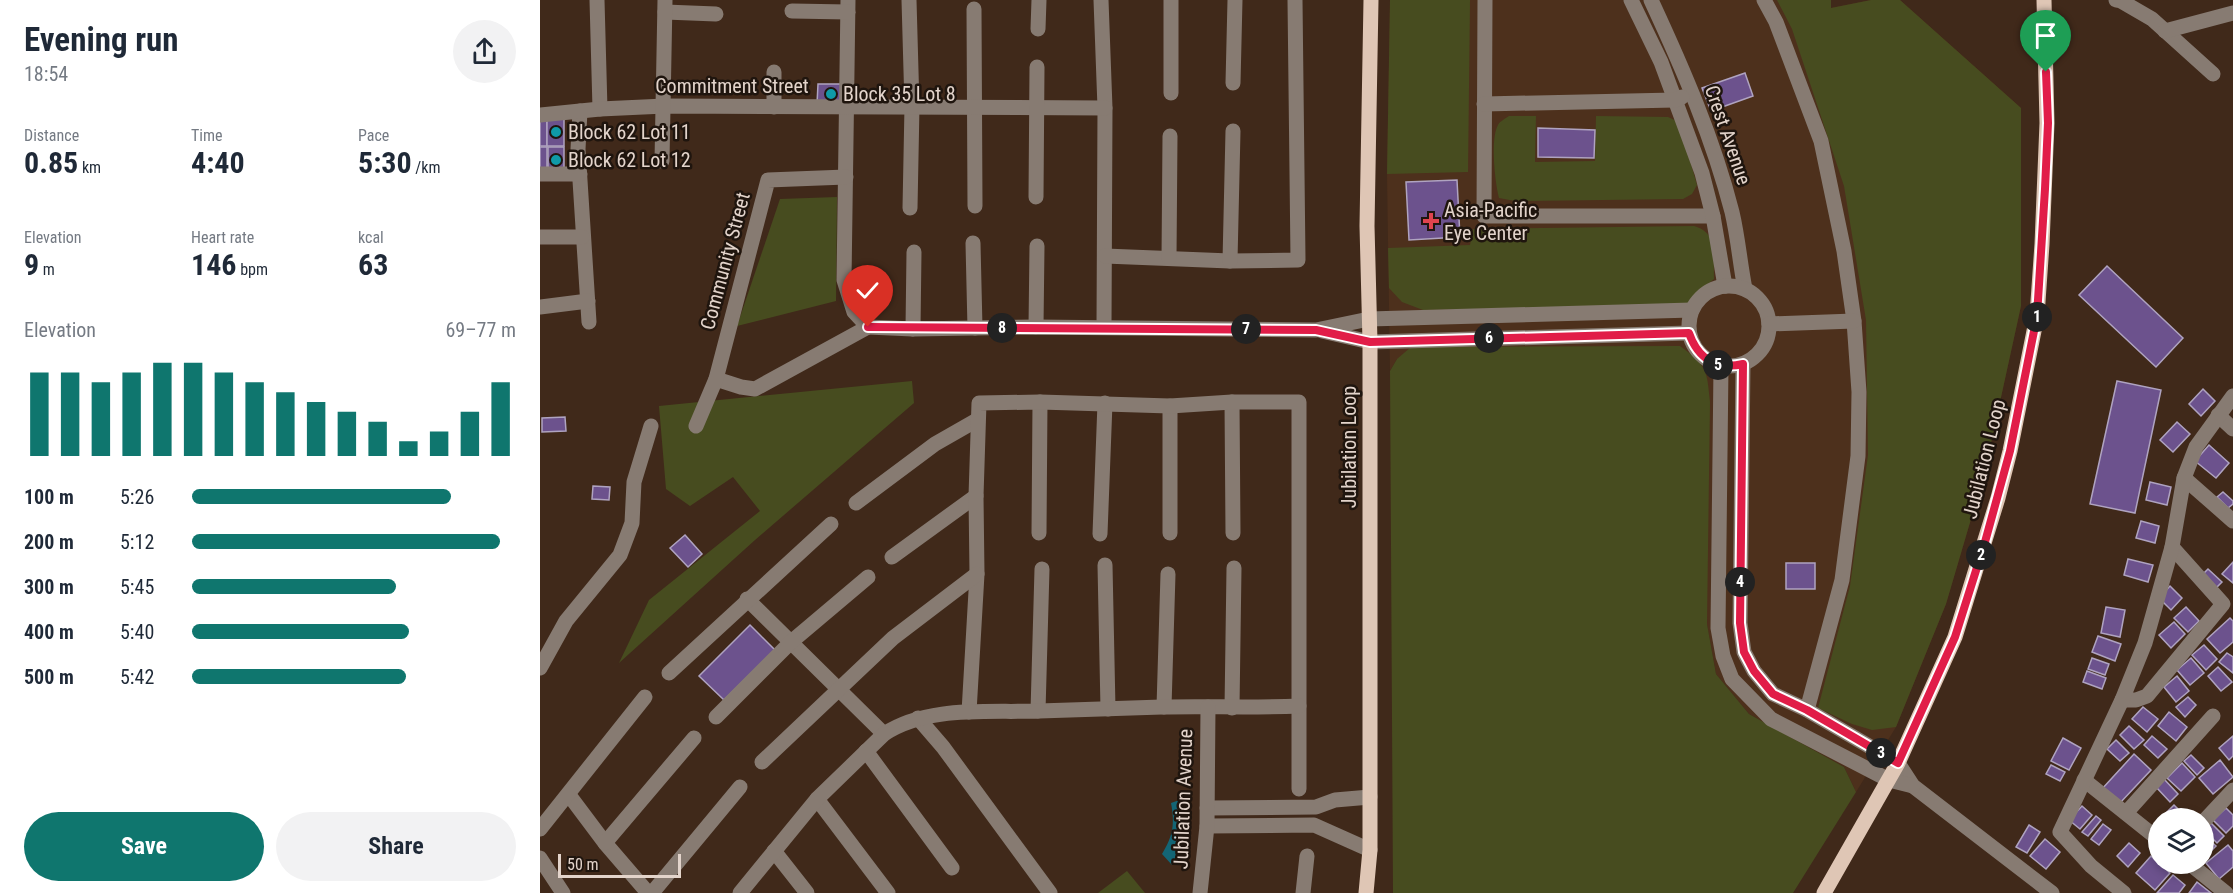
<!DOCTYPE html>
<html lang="en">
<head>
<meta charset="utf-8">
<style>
  body { margin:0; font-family:"Roboto Condensed",sans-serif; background:#f2f2f3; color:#1f2937; height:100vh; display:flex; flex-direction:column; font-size:22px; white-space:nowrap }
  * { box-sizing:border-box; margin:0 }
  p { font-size:20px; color:#747a83 }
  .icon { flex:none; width:33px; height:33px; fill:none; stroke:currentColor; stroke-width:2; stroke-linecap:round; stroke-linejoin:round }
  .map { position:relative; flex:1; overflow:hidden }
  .sheet { display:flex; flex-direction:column; background:#fff; width:540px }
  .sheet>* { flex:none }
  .fabs { position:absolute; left:1608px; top:808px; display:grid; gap:12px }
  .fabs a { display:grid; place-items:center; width:66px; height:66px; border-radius:50%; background:#fff; box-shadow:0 3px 9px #0003; font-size:30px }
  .scale { position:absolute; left:18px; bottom:15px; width:123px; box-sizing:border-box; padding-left:6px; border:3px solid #e3d4cb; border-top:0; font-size:16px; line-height:21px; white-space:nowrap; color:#e3d4cb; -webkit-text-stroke:4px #1f150e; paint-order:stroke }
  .pin { position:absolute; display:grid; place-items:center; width:51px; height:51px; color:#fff; margin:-62px -26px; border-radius:50% 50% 50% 0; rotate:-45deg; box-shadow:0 0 6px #0007 }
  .pin .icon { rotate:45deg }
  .km { position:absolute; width:30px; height:30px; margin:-15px; border-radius:50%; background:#222; color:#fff; font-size:16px; line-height:30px; text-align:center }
  .round { display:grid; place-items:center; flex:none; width:63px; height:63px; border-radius:32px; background:#f2f2f3 }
  .overview { display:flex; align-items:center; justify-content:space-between; height:102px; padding:0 24px }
  h1 { font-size:33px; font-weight:700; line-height:45px }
  .figures { display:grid; grid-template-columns:repeat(3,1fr); gap:9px; height:102px; padding:6px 24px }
  .figures div { display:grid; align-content:center }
  .figures b { font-size:30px; font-weight:700 }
  .figures small { font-size:16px; font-weight:400 }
  .figures p { font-size:16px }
  .chart { height:168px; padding:12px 24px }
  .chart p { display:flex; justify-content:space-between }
  .chart svg { width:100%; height:108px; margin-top:6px; stroke:#0f766e; stroke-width:6 }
  .primary-button { display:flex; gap:12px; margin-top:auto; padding:12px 24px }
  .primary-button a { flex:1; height:69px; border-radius:36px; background:#0f766e; color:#fff; font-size:24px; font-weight:700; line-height:69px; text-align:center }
  .primary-button a+a { background:#f2f2f3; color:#1f2937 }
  ul { padding:0 24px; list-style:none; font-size:20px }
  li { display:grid; grid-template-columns:96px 72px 1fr; align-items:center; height:45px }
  li i { height:15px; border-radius:8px; background:#0f766e }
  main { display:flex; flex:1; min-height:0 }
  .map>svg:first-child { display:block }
</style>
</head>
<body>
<main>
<section class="sheet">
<div class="overview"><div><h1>Evening run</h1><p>18:54</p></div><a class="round"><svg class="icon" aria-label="share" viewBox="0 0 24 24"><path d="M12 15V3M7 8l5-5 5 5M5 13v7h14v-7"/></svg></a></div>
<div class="figures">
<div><p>Distance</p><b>0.85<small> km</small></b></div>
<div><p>Time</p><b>4:40</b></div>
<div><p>Pace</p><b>5:30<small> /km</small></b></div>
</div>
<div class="figures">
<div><p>Elevation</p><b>9<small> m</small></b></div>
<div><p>Heart rate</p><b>146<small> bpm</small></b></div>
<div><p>kcal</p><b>63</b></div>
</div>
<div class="chart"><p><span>Elevation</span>69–77 m</p>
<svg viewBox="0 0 160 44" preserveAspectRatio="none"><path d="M5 44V10M15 44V10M25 44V14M35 44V10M45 44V6M55 44V6M65 44V10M75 44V14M85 44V18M95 44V22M105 44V26M115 44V30M125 44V38M135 44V34M145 44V26M155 44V14"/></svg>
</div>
<ul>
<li><b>100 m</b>5:26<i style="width:80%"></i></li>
<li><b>200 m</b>5:12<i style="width:95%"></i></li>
<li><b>300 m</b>5:45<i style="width:63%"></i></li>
<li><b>400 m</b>5:40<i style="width:67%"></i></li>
<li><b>500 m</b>5:42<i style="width:66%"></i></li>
</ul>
<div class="primary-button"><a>Save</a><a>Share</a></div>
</section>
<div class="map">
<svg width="1693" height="893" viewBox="0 0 1693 893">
  <rect width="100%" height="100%" fill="#40291a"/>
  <!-- built -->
  <path fill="#4d301c" d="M 850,0 L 1291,0 L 1291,8 L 1331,0 L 1360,0 L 1481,108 L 1481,306 L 1444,475 L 1406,604 L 1356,727 L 1316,792 L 1304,767 L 1209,714 L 1176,674 L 1167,625 L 857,359 L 850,371 L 847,174 Z"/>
  <!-- green -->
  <g fill="#474c1f">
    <path d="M 850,0 L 930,0 L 928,172 L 847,174 Z"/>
    <path d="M 1237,0 L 1291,0 L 1291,8 L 1331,0 L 1360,0 L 1481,108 L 1481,306 L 1444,475 L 1406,604 L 1356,727 L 1332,730 L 1312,724 L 1278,708 L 1310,586 L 1328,455 L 1326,320 L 1304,186 L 1252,29 Z"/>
    <path d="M 969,116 L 996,116 L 995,162 L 1055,161 L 1056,116 L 1128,117 L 1139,122 L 1157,185 L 1152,194 L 1143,199 L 975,201 L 959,198 C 955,183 950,139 958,125 C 960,121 965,119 969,116 Z"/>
    <path d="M 297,197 L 296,301 L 197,326 L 240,199 Z"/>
    <path d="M 1154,226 C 1179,233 1173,256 1174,279 L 1158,292 L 1148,305 L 883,310 L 862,302 L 849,288 L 848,248 L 930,245 L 933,229 Z"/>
    <path d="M 1140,346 C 1167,366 1167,370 1170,402 L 1167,624 L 1176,674 L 1209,714 L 1304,767 L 1316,792 L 1253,893 L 853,893 L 850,371 L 857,359 L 871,347 Z"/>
    <path d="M 372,381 L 374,403 L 215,540 L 79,663 L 109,600 L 220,511 L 193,477 L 150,506 L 126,489 L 119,406 Z"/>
    <path d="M 587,871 L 605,893 L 558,893 Z"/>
  </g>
  <!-- water -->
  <path fill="#136575" d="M 645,798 L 648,831 L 632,865 L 622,854 C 633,836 635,824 631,803 Z"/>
  <!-- building -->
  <g fill="#6c528d" stroke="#afa3c0" stroke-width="1.5">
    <path d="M 1205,73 L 1213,96 L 1171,111 L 1162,88 Z"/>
    <path d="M 278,84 L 304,84 L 304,104 L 277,104 Z"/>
    <rect x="0" y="119" width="7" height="27"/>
    <rect x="7" y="119" width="17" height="27"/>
    <path d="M 998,128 L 1055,130 L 1054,158 L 998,157 Z"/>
    <rect x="0" y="147" width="7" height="27"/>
    <rect x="8" y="147" width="16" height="27"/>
    <path d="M 917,180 L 920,237 L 869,240 L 866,182 Z"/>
    <path d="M 1567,266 L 1643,338 L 1616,367 L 1539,295 Z"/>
    <path d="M 1577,381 L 1621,390 L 1595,513 L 1550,504 Z"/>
    <path d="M 1663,389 L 1675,401 L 1661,416 L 1649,404 Z"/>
    <path d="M 25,417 L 26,431 L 2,432 L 2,418 Z"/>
    <path d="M 1637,422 L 1650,434 L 1633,452 L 1620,440 Z"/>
    <path d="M 1669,445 L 1689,463 L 1676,478 L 1655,461 Z"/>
    <path d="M 1610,482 L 1631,487 L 1627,505 L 1606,500 Z"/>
    <path d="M 53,486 L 70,487 L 69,500 L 52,499 Z"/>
    <path d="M 1683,492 L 1693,501 L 1693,504 L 1688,508 L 1677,497 Z"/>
    <path d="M 1601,521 L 1619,526 L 1615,543 L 1596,538 Z"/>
    <path d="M 145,535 L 162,554 L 148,567 L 130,548 Z"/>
    <path d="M 1588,559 L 1613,565 L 1608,582 L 1584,575 Z"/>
    <path d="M 1693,562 L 1693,583 L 1682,574 Z"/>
    <rect x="1246" y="563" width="29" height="26"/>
    <path d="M 1668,569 L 1682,582 L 1675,589 L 1661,576 Z"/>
    <path d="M 1630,586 L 1642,598 L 1631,610 L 1619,598 Z"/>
    <path d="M 1566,607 L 1585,610 L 1580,637 L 1561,633 Z"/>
    <path d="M 1646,607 L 1659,621 L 1648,632 L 1634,618 Z"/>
    <path d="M 1690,618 L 1693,621 L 1693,642 L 1680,653 L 1667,639 Z"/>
    <path d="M 1634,622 L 1645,634 L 1631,648 L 1619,635 Z"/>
    <path d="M 210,625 L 235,650 L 184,700 L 159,676 Z"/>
    <path d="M 1558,636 L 1581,644 L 1575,661 L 1552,652 Z"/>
    <path d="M 1664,645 L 1677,659 L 1666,670 L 1652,655 Z"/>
    <path d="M 1687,653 L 1693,657 L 1693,673 L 1679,662 Z"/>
    <path d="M 1552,658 L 1569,664 L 1565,675 L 1548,669 Z"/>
    <path d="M 1651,658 L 1664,673 L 1650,685 L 1637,670 Z"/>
    <path d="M 1678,667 L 1692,682 L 1681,691 L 1668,676 Z"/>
    <path d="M 1547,671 L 1566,678 L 1562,689 L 1543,682 Z"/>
    <path d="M 1637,676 L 1649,691 L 1636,702 L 1624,687 Z"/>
    <path d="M 1648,697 L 1656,705 L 1645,717 L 1636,707 Z"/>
    <path d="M 1603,707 L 1618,719 L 1607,732 L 1592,719 Z"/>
    <path d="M 1629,712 L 1647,727 L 1636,741 L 1618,726 Z"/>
    <path d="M 1589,726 L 1604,740 L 1594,749 L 1580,735 Z"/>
    <path d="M 1612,736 L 1627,749 L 1618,758 L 1604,745 Z"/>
    <path d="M 1693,736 L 1693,756 L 1689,760 L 1679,748 Z"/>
    <path d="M 1523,738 L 1541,748 L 1529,770 L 1511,761 Z"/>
    <path d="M 1576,740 L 1589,753 L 1580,761 L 1567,749 Z"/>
    <path d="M 1594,754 L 1611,770 L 1579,804 L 1562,789 Z"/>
    <path d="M 1651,755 L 1664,768 L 1657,775 L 1644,761 Z"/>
    <path d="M 1680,760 L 1693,777 L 1673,794 L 1659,778 Z"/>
    <path d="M 1642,763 L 1655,777 L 1641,791 L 1627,778 Z"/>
    <path d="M 1511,765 L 1525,772 L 1520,781 L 1506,774 Z"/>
    <path d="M 1624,779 L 1638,794 L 1630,802 L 1616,787 Z"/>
    <path d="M 1634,805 L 1648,819 L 1632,819 L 1626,813 Z"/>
    <path d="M 1542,806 L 1552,815 L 1540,829 L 1529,820 Z"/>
    <path d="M 1686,808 L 1693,815 L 1693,826 L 1686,833 L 1673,820 Z"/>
    <path d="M 1556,816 L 1561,820 L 1548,836 L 1542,832 Z"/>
    <path d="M 1671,823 L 1684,836 L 1677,843 L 1664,830 Z"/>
    <path d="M 1563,824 L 1571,830 L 1559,845 L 1551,839 Z"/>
    <path d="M 1489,825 L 1500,832 L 1487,853 L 1476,847 Z"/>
    <path d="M 1664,835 L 1676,846 L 1670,852 L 1664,847 Z"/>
    <path d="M 1505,839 L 1520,852 L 1506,869 L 1490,856 Z"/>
    <path d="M 1589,843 L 1600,853 L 1588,867 L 1577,856 Z"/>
    <path d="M 1688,845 L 1693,851 L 1693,867 L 1679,879 L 1666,863 Z"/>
    <path d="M 1611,856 L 1630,873 L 1615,890 L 1596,873 Z"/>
    <path d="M 1633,875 L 1645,885 L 1639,893 L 1617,893 Z"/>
    <path d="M 1657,882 L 1671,893 L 1649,893 Z"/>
  </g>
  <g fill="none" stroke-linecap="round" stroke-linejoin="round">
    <!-- minor -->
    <g stroke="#877b72" stroke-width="15">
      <path d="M 57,0 L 60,109"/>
      <path d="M 308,0 L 304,280 L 314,312 L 328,327 L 373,329 L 496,327 L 776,330 L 829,319 L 1152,310"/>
      <path d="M 369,0 L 372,106 L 370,208"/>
      <path d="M 561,0 L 565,108 L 564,327"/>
      <path d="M 631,0 L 631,93"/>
      <path d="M 945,0 L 944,216 L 1173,216"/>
      <path d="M 1091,0 L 1121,62 L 1162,173 L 1173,216 L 1185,286"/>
      <path d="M 1111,0 C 1143,69 1173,138 1192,212 C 1198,237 1200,264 1205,289"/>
      <path d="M 1224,0 L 1236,22 L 1281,141 L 1304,251 L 1314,321 L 1319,392 L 1318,456 L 1302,580 L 1267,710"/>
      <path d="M 1576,0 L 1581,1 L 1612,19 L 1673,74"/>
      <path d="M 434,9 L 435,206"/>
      <path d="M 252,11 L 308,12"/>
      <path d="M 125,12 L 176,14"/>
      <path d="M 498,29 L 499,0"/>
      <path d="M 1625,31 L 1693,13"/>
      <path d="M 234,72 L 234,107"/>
      <path d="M 693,83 L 695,0"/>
      <path d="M 944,104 L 1135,100 L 1142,97"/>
      <path d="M 40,111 L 38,149 L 49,322"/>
      <path d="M 0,115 L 60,109 L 125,106 L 565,108"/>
      <path d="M 122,161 L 125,0"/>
      <path d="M 0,174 L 40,174"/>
      <path d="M 496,197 L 497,67"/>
      <path d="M 0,237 L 42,237"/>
      <path d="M 433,243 L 435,328"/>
      <path d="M 565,256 L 690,261 L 758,260 L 755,0"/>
      <path d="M 629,258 L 630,136"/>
      <path d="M 690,261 L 693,131"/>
      <circle cx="1189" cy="326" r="40"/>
      <path d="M 0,307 L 48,301"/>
      <path d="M 1229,324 L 1314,321"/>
      <path d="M 496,327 L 497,246"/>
      <path d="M 373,329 L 374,252"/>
      <path d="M 782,331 L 830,342 L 1149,333"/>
      <path d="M 1203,364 L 1200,623 L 1204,652 L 1214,671 L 1233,694 L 1267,710 L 1358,763 L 1373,786 L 1512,893"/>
      <path d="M 1181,366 L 1178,628 L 1183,656 L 1192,679 L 1231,719 L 1349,780 L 1373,786"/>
      <path d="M 176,379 L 201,387 L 215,389 L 328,327"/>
      <path d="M 692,402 L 693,533"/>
      <path d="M 1678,415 L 1693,429"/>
      <path d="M 156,426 L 176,379 L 228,180 L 306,177"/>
      <path d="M 1644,478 L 1693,521"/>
      <path d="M 316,503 L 395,444 L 437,420"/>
      <path d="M 499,533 L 500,402"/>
      <path d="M 630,533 L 630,406"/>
      <path d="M 560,534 L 565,403"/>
      <path d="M 352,557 L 436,496"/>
      <path d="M 565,565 L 568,709"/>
      <path d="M 207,599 L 344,734"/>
      <path d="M 0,668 L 26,621 L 80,555 L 92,523 L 94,482 L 111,426"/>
      <path d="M 129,673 L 291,524"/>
      <path d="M 1582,700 L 1596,700 L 1607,696 L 1683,604 L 1632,547"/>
      <path d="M 624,707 L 628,574"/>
      <path d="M 692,708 L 694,568"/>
      <path d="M 498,711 L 502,569"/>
      <path d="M 429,712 L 437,574 L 436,496 L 439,403 L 500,402 L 630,406 L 692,402 L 759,402 L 759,789"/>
      <path d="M 176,717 L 251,642 L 328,577"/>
      <path d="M 378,718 L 403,747 L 510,893"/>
      <path d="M 326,751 L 412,868"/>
      <path d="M 222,762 L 353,638 L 437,574"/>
      <path d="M 1544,780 L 1618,839"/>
      <path d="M 29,795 L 65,843 L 108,893"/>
      <path d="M 277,799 L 348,893"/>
      <path d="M 667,808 L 776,807 L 795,800 L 830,797"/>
      <path d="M 1586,813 L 1673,716"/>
      <path d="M 1664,821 L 1693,790"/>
      <path d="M 667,826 L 774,825 L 830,850"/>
      <path d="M 0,829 L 105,697"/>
      <path d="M 65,843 L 154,738"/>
      <path d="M 234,851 L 267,893"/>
      <path d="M 0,858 L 23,893"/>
      <path d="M 1650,864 L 1686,893"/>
      <path d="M 112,893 L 200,787"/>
      <path d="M 200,893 L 277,799 L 344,734 C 388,705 449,713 499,711 C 540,710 581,708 622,707 C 668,706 713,708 759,706"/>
      <path d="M 660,893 L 667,826 L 668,707"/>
      <path d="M 763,893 L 767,856"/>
      <path d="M 1584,893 L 1551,866 L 1520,832 L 1582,700 L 1605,643 L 1632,547 L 1644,478 L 1656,447 L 1693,396"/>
    </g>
    <!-- major -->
    <g stroke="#dfc6b5" stroke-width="15">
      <path d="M 826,893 L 830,850 L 830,342 L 827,226 L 831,0"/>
      <path d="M 1284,893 L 1358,763 L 1415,637 L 1458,498 L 1470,451 L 1497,316 L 1502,244 L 1507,123 L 1504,0"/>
    </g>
  </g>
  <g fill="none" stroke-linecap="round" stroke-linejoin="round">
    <!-- route casing -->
    <g stroke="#fff" stroke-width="12">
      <path id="route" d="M 328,327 L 776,330 L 830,342 L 1149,333 C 1158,359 1177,370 1203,364 L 1200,623 L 1204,652 L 1214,671 L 1233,694 L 1267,710 L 1358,763 L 1415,637 L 1445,542 L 1470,451 L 1497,316 L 1505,189 L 1508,123 L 1506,72"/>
    </g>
    <!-- route -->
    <use href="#route" stroke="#e11d48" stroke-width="8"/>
  </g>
  <!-- markers -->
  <g fill="#0f9aa8" stroke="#1f150e" stroke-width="2">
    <circle cx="291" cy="94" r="6"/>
    <circle cx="16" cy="132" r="6"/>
    <circle cx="16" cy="160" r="6"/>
  </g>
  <path fill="#e0444e" stroke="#1f150e" stroke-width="2" d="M888 212h6v6h6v6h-6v6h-6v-6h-6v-6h6z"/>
  <g text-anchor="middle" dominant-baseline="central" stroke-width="5" stroke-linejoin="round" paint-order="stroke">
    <!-- street labels -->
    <g font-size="20" fill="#e3d4cb" stroke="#1f150e">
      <text x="192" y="86">Commitment Street</text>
      <text transform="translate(1188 135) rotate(71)">Crest Avenue</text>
      <text transform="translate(185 261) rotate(-75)">Community Street</text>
      <text transform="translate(809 447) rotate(-90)">Jubilation Loop</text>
      <text transform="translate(1444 459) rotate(-76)">Jubilation Loop</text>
      <text transform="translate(643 799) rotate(-88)">Jubilation Avenue</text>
    </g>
    <!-- poi labels -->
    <g font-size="20" fill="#e3d4cb" stroke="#1f150e" text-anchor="start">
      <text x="303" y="94">Block 35 Lot 8</text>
      <text x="28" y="132">Block 62 Lot 11</text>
      <text x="28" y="160">Block 62 Lot 12</text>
      <text x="904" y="210">Asia-Pacific<tspan x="904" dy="23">Eye Center</tspan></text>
    </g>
  </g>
</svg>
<div class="fabs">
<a><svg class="icon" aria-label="layers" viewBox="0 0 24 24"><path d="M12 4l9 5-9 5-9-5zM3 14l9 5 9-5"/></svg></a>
</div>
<div class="scale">50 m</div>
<div class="pin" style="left:1506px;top:72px;background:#1e9e55"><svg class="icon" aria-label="arrive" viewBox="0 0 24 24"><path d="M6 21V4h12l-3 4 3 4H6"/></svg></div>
<div class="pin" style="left:328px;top:327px;background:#d93025"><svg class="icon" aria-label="check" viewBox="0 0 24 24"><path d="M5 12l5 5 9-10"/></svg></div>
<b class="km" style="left:1497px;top:317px">1</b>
<b class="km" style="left:1441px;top:555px">2</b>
<b class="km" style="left:1341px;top:753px">3</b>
<b class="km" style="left:1200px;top:582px">4</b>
<b class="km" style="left:1178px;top:365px">5</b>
<b class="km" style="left:949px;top:338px">6</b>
<b class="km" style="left:706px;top:329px">7</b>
<b class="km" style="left:462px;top:328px">8</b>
</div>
</main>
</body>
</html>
